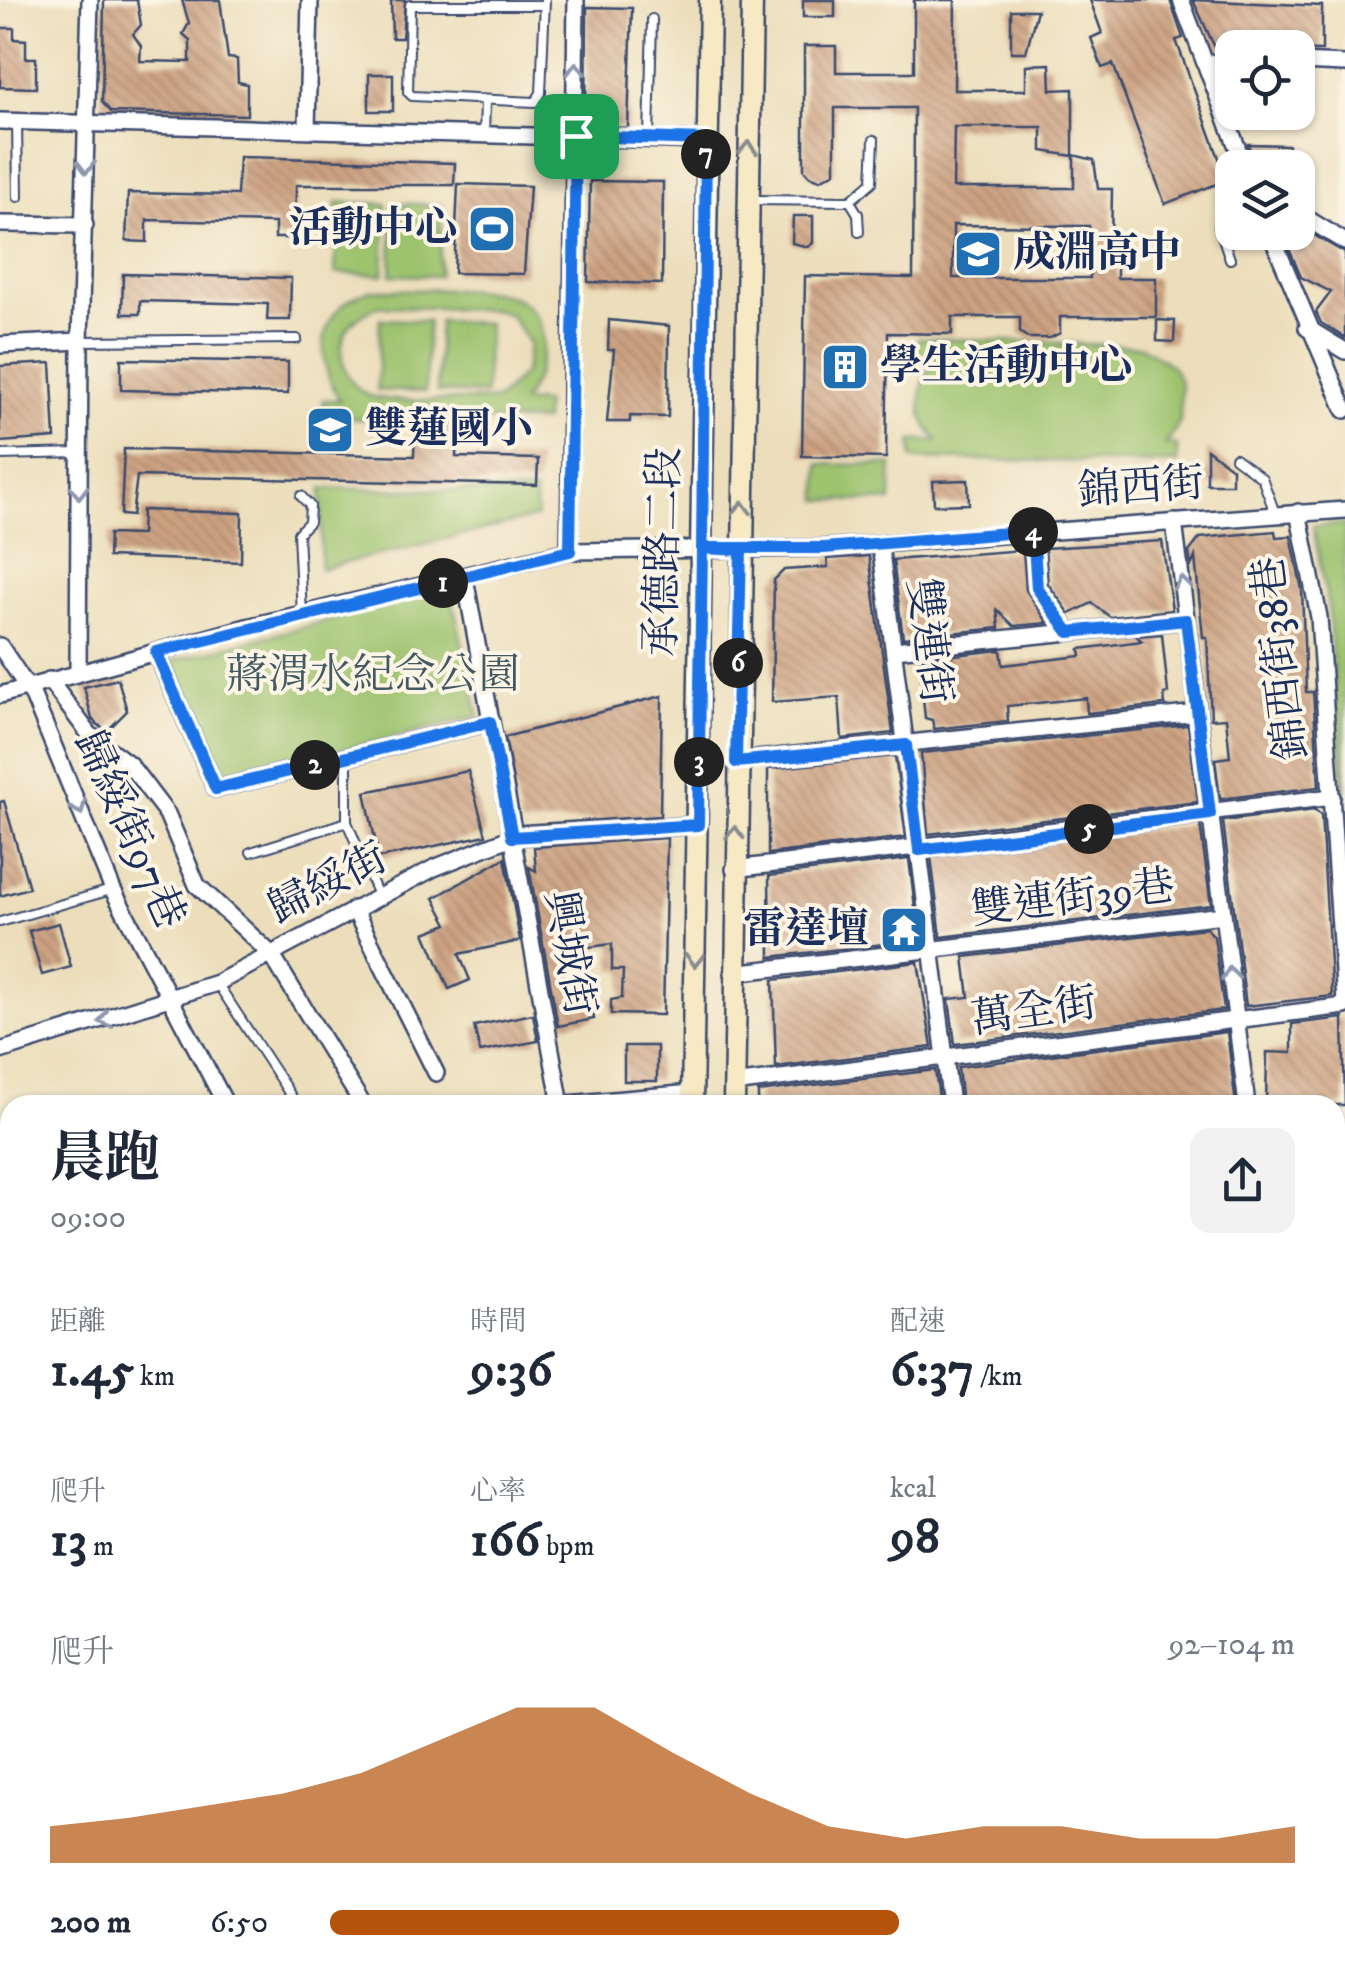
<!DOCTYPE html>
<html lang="zh-TW">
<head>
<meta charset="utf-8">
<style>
  body { margin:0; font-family:"IM FELL DW Pica","Noto Serif TC",serif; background:#f2f2f3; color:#1f2937; height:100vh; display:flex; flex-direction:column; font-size:38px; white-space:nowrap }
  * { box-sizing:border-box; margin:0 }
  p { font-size:32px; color:#747a83 }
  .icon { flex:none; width:55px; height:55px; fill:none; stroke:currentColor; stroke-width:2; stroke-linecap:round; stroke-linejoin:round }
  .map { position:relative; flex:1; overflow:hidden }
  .panel { position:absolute; left:0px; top:1095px; width:1345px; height:888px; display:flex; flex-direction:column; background:#fff; border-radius:30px 30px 0 0; box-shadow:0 2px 8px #0004 }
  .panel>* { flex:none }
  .buttons { position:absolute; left:1215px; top:30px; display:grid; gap:20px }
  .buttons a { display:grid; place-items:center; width:100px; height:100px; border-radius:20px; background:#fff; box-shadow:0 2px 8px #0004; font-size:50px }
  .pin { position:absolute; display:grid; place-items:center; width:85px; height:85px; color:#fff; margin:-42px; border-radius:20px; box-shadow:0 5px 15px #0006 }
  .km { position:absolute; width:50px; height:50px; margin:-25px; border-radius:50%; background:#222; color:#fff; font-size:28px; line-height:50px; text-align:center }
  .round { display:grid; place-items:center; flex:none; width:105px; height:105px; border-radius:20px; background:#f2f2f3 }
  .head { display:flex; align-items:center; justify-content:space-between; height:170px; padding:0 50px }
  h1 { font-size:55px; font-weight:700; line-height:75px }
  .metrics { display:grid; grid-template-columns:repeat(3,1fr); gap:15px; height:170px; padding:10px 50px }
  .metrics div { display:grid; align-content:center }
  .metrics b { font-size:50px; font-weight:700 }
  .metrics small { font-size:28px; font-weight:400 }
  .metrics p { font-size:28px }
  .chart { height:280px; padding:20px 50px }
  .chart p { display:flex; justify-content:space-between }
  .chart svg { width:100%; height:180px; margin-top:10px; fill:#b45309; opacity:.7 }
  ul { padding:0 50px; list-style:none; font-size:32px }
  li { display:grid; grid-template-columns:160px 120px 1fr; align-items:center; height:75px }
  li i { height:25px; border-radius:12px; background:#b45309 }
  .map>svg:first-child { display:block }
</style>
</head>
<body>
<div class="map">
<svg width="1345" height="1982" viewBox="0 0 1345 1982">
  <defs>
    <pattern id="building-back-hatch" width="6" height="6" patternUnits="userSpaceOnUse" patternTransform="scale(2.5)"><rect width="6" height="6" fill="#cea382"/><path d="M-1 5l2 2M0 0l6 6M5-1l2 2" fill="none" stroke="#a6856e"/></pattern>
  </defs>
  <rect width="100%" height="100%" fill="#fcf5e5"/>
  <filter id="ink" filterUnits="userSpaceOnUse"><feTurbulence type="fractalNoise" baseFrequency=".01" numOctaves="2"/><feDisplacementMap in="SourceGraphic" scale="20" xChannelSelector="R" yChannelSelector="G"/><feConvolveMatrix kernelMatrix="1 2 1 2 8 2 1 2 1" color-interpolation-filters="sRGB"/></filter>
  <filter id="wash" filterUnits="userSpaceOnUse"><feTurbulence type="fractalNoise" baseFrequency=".0048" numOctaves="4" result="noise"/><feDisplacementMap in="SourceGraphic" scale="40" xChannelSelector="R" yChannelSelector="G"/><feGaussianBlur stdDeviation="2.25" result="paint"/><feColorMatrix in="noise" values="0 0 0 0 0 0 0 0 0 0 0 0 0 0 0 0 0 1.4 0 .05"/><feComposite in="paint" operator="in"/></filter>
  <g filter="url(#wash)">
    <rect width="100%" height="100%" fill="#ecdebb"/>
    <!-- park -->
    <g fill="#9ec36e" stroke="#5c7966" stroke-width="2.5" fill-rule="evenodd">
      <path d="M 337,202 L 386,204 L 383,275 L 335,273 Z"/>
      <path d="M 393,203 L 442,205 L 439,276 L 391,275 Z"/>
      <path d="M 371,290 C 406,291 471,286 503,294 C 559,308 547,368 522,402 L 545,403 L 544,421 L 324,418 L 323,400 L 340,400 C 313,357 317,307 371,290 ZM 378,306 L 495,310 L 510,315 L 529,343 L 525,372 L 497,400 C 469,399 393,404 370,396 C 351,389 339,364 342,344 C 345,325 361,313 378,306 Z"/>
      <path d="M 380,319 L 428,321 L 425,392 L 377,390 Z"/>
      <path d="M 439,321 L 488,323 L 485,394 L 437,392 Z"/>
      <path d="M 918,338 L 1141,346 L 1172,366 L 1181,384 L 1180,422 L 1166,444 L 1177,445 L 1177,463 L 912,459 L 912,441 L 938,440 C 913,418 918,382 936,358 L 917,357 Z"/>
      <path d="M 819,464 L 892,465 L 891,501 L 819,500 Z"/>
      <path d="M 322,488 L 535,492 L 537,517 L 320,569 Z"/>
      <path d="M 1345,524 L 1345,811 L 1328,605 L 1313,526 Z"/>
      <path d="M 450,589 L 479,716 L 221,781 L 172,661 Z"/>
      <path d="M 1345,1593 L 1345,1982 L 1329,1982 L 1330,1973 L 1335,1972 Z"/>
    </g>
    <g id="blocks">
      <!-- building -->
      <g fill="url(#building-back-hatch)" fill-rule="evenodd">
        <path d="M 104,0 L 137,0 L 141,25 L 133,34 L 141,46 L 140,61 L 190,62 L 190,40 L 183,34 L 189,23 L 182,0 L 220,0 L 228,58 L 237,59 L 238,82 L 247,84 L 247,115 L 111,112 L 102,102 Z"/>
        <path d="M 391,0 L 405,0 L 402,38 L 392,38 Z"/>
        <rect x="803" y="0" width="32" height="17"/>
        <path d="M 914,0 L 955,0 L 954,90 L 1026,90 L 1026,65 L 1050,64 L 1051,90 L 1073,89 L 1073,156 L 1042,151 L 1042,127 L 954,127 L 953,188 L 1074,188 L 1074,155 L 1094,160 L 1098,189 L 1112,189 L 1111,249 L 1117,249 L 1117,278 L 1156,278 L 1156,317 L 1060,317 L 1060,333 L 1050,338 L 1028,338 L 1020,332 L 1020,317 L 952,317 L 952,334 L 888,333 L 886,458 L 802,456 L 805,276 L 913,278 L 914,108 L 835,108 L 835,172 L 820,180 L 809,176 L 804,170 L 804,46 L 836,46 L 836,72 L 914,72 ZM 953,225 L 1089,226 L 1090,278 L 953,278 Z"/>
        <path d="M 1090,0 L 1170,0 L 1183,38 L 1176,40 L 1227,180 L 1165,204 L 1113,64 L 1102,68 L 1091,38 L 1102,33 Z"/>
        <path d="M 1193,0 L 1322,6 L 1322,51 L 1215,48 Z"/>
        <path d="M 587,7 L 632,8 L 628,128 L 586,126 Z"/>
        <path d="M 1011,10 L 1037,10 L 1026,52 L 1011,52 Z"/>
        <path d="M 0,28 L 14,28 L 14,39 L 26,40 L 26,58 L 36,58 L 36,88 L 0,87 Z"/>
        <rect x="369" y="74" width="24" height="37"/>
        <path d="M 1248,144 L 1288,145 L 1287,168 L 1256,168 Z"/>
        <path d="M 239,157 L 455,163 L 454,185 L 296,185 L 295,238 L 275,238 L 275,223 L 147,220 L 147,242 L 126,241 L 128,193 L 237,195 Z"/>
        <path d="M 590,181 L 663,182 L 662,284 L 588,282 Z"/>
        <path d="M 458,184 L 530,186 L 524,274 L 454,273 Z"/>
        <path d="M 793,216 L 813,216 L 813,243 L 808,247 L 792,243 Z"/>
        <path d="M 1298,226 L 1345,253 L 1345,338 L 1321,323 L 1316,312 L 1331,292 L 1301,277 L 1282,232 L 1298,232 Z"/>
        <path d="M 123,274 L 291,278 L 290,320 L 267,320 L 268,304 L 140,301 L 140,314 L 122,314 Z"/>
        <path d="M 609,320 L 669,326 L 668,417 L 630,416 L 630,422 L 607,422 L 614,350 L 608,350 Z"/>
        <path d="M 1157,320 L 1175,321 L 1174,342 L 1157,341 Z"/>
        <path d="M 121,359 L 288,362 L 288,394 L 121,390 Z"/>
        <path d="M 51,363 L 55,438 L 0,442 L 0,366 Z"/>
        <path d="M 415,424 L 457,425 L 456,457 L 538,459 L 537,485 L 137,476 L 132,516 L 121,515 L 124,449 L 414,456 Z"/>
        <path d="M 1207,449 L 1232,468 L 1232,484 L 1207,484 Z"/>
        <path d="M 968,480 L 969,504 L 934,505 L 933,481 Z"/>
        <path d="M 142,510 L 242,513 L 241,562 L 108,557 L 109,534 L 141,535 Z"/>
        <path d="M 1275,531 L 1276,537 L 1291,536 L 1302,590 L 1306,692 L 1313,692 L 1319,787 L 1220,799 L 1215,759 L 1230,757 L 1226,718 L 1211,719 L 1207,637 L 1203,637 L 1195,557 L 1191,566 L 1189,552 L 1200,538 Z"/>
        <path d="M 1162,541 L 1172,610 L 1110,617 L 1092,603 L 1070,614 L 1048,584 L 1045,548 Z"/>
        <path d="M 1023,550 L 1026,590 L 1048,623 L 1014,626 L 997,610 L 999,628 L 903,638 L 893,560 Z"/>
        <path d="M 869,556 L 893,733 L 842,739 L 839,697 L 772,702 L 774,580 L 784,570 L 828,567 L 827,559 Z"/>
        <path d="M 1162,634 L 1168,693 L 1164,694 L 1165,705 L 1087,713 L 1086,698 L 1007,706 L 1008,721 L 934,729 L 932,720 L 925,718 L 919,659 L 1001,650 L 1003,665 L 1081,656 L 1080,649 L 1142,641 L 1136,636 Z"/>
        <path d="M 118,679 L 127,711 L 106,732 L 92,719 L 84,687 Z"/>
        <path d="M 662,696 L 660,816 L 521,825 L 505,737 Z"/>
        <path d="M 1188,725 L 1198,802 L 928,834 L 921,753 Z"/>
        <path d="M 895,756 L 906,837 L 768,854 L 768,769 Z"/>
        <path d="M 468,771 L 486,835 L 379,858 L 365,792 Z"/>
        <path d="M 4,801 L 29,888 L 0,896 L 0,802 Z"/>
        <path d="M 1315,810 L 1321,815 L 1332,996 L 1246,1006 L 1223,821 Z"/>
        <path d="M 1200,824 L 1211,905 L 941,937 L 931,857 Z"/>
        <path d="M 667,838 L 663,1015 L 611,1014 L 611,1000 L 622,998 L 623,970 L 612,970 L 612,944 L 582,948 L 594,1019 L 558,1026 L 529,867 L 536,871 L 534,847 Z"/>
        <path d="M 505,858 L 520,941 L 459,954 L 470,980 L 449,989 L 425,933 L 448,924 L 434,898 Z"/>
        <path d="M 909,859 L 919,940 L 770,957 L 769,876 Z"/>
        <path d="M 59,923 L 71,967 L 42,975 L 29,931 Z"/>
        <path d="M 1206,928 L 1214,936 L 1224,1010 L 955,1044 L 949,999 L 969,997 L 964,957 Z"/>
        <path d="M 918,962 L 932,1047 L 776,1067 L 773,980 Z"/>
        <path d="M 533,1014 L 538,1041 L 480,1052 L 474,1026 Z"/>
        <path d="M 1343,1018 L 1345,1105 L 1266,1105 L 1267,1052 L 1292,1053 L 1292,1024 Z"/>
        <path d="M 1227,1032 L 1236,1105 L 962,1105 L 958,1067 Z"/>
        <rect x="624" y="1046" width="33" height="35"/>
        <path d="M 935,1070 L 940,1105 L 758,1105 L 758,1092 Z"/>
      </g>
    </g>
  </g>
  <g filter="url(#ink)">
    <use href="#blocks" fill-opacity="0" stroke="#3a496c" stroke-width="2.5"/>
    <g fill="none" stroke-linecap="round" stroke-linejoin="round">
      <!-- lane casing -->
      <g stroke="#3a496c" stroke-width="12">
        <g id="lane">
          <path d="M 544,5 L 410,5 L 408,92 L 412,96 L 535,102 L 541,93 L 545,0"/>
          <path d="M 17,121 L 18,197"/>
          <path d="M 484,136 L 485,100"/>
          <path d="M 649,138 L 652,19"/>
          <path d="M 751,200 L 850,201 L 872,182 L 874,140"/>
          <path d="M 850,201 L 858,214 L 859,232"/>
          <path d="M 1230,259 L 1219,227 L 1232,222"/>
          <path d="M 80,341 L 297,339"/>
          <path d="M 0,455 L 79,453"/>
          <path d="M 1235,458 L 1262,478 L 1275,513"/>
          <path d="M 301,496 L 310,506 L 309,522 L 298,533 L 302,615"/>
          <path d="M 347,759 L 347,822 L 379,898"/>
          <path d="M 251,852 L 347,822"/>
          <path d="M 0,922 L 111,890"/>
          <path d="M 217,983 L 297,1105"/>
          <path d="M 381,1972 L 420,1982"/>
        </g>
      </g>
      <!-- street casing -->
      <g stroke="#3a496c" stroke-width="20">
        <g id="street">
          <path d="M 1181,0 L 1245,168"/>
          <path d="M 1298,62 L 1345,64"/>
          <path d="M 1207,64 L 1232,60"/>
          <path d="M 0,121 L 706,141"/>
          <path d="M 307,129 L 310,0"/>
          <path d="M 1298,213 L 1345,242"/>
          <path d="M 0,224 L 85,225"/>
          <path d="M 1270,232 L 1345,410"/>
          <path d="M 1307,328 L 1345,351"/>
          <path d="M 0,345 L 80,341"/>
          <path d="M 1298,512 L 1319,617 L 1345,1002"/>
          <path d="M 1174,522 L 1247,1105"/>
          <path d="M 1033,531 L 1037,588 L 1069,632"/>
          <path d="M 880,544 L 951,1105"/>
          <path d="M 569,551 L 576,0"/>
          <path d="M 465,578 L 561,1105"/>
          <path d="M 0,646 L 33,696 L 113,890 L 226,1105"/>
          <path d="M 894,650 L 1186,620"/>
          <path d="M 156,652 L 216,789 L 490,722"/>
          <path d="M 78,671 L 80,341 L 90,0"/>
          <path d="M 49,680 L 90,735 L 129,764 L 167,814 L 197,885 L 271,954 L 363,1105"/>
          <path d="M 0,695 L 247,627 L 569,551 L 823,548 L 1345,510"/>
          <path d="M 736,761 L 1198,713"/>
          <path d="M 734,869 L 1332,797"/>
          <path d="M 354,909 L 436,1073"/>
          <path d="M 733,973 L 1223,915"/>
          <path d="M 0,1051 L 217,983 L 434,868 L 512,837 L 698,825"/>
          <path d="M 733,1084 L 1345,1006"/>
          <path d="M 556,1105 L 692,1093"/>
          <path d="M 0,1344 L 10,1341"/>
          <path d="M 0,1433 L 10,1430"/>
          <path d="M 1335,1509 L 1345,1509"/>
          <path d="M 1335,1741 L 1345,1548"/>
          <path d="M 280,1982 L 282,1972"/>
          <path d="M 1110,1982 L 1111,1972"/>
          <path d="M 1323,1982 L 1323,1972"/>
        </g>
      </g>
      <!-- secondary casing -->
      <g stroke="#3a496c" stroke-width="25">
        <g id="secondary">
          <path d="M 692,1105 L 710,0"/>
          <path d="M 734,1105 L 752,0"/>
          <path d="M 1335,1332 L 1345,1330"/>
          <path d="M 0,1514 L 10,1513"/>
          <path d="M 688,1972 L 688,1982"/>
          <path d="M 726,1972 L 726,1982"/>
        </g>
      </g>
      <!-- lane -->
      <use href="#lane" stroke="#fff" stroke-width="8"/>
      <!-- street -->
      <use href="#street" stroke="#fff" stroke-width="15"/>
      <!-- secondary -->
      <use href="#secondary" stroke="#f7e9c3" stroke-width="20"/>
    </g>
    <!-- one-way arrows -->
    <defs><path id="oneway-chevron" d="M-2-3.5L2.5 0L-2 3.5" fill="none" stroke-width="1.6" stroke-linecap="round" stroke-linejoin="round" transform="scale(2.5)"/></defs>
    <g stroke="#8d97ae">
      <use href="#oneway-chevron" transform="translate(576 69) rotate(-90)"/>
      <use href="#oneway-chevron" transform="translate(86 167) rotate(91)"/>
      <use href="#oneway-chevron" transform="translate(79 492) rotate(90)"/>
      <use href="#oneway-chevron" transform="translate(1182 583) rotate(-97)"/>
      <use href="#oneway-chevron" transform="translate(79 808) rotate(67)"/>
      <use href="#oneway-chevron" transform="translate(1230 974) rotate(-97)"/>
      <use href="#oneway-chevron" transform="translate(105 1020) rotate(163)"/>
    </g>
    <g stroke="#898c90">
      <use href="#oneway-chevron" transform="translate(748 148) rotate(-88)"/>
      <use href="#oneway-chevron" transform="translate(742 508) rotate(-89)"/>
      <use href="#oneway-chevron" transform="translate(735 833) rotate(-89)"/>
      <use href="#oneway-chevron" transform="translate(695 960) rotate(91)"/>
    </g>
  </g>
  <g fill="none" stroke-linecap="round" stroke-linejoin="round" filter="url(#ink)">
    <!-- route casing -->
    <g stroke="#fff" stroke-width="20">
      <path id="route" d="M 576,136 L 570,551 L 156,652 L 216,789 L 490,722 L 512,837 L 698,825 L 702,548 L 824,548 L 1033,531 L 1037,588 L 1069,632 L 1186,620 L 1210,814 L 919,850 L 906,745 L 736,762 L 741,550 L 702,548 L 706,140 L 576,136"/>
    </g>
    <!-- route -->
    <use href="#route" stroke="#1a73e8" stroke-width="12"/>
  </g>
  <!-- icons -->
  <defs>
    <g id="stadium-square" transform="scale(2.5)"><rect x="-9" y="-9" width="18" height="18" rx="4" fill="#1f6fb2" stroke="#fcf5e5"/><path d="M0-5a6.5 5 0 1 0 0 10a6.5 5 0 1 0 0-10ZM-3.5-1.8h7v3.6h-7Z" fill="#fff"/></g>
    <g id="school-square" transform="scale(2.5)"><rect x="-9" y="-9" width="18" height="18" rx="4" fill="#1f6fb2" stroke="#fcf5e5"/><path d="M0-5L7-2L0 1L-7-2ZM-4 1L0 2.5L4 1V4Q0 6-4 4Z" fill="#fff"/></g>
    <g id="building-square" transform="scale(2.5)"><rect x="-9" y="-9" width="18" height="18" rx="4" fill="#1f6fb2" stroke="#fcf5e5"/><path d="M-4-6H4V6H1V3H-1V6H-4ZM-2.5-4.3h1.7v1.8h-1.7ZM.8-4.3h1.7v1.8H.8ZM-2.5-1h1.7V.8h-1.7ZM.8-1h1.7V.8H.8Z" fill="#fff"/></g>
    <g id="temple-square" transform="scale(2.5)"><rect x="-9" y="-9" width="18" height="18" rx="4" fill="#1f6fb2" stroke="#fcf5e5"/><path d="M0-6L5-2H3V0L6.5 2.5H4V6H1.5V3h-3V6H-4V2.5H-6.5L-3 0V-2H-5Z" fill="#fff"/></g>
  </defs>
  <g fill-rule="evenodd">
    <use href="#stadium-square" x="492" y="229"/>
    <use href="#school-square" x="978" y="254"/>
    <use href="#building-square" x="845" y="367"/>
    <use href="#school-square" x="330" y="430"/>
    <use href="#temple-square" x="904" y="930"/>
  </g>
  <g text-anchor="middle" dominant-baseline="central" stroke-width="8" stroke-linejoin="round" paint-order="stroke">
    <!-- poi labels -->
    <g font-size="42" font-weight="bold" fill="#1b2f5e" stroke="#fcf5e5" text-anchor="start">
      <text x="457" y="229" text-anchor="end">活動中心</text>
      <text x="1013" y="254">成淵高中</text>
      <text x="880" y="367">學生活動中心</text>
      <text x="365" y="430">雙蓮國小</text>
      <text x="869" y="930" text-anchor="end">雷達壇</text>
    </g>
    <!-- street labels -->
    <g font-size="42" fill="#1b2f5e" stroke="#fcf5e5">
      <text transform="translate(1141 488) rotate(-4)">錦西街</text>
      <text transform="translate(664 552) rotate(-89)">承德路二段</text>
      <text transform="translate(928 641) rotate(83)">雙連街</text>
      <text transform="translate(1281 658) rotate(-97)">錦西街38巷</text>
      <text transform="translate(129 830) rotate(66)">歸綏街97巷</text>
      <text transform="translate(328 884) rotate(-27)">歸綏街</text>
      <text transform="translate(1073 899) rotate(-7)">雙連街39巷</text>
      <text transform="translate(569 953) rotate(80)">興城街</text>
      <text transform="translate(1034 1012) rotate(-8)">萬全街</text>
    </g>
    <!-- park labels -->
    <g font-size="42" fill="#425b63" stroke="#fcf5e5">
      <text x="373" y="676">蔣渭水紀念公園</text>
    </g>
  </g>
</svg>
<div class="buttons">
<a><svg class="icon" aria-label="locate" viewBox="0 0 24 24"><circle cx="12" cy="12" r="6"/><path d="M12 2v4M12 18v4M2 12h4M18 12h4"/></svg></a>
<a><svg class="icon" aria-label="layers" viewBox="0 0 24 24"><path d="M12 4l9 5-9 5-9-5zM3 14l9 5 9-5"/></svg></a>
</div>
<div class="pin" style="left:576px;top:136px;background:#1e9e55"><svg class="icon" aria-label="arrive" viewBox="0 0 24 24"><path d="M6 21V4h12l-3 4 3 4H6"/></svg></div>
<b class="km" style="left:443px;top:583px">1</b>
<b class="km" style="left:315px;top:765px">2</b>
<b class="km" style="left:699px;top:762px">3</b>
<b class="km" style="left:1033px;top:532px">4</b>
<b class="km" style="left:1089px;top:829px">5</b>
<b class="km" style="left:738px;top:663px">6</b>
<b class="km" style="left:706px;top:154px">7</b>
<section class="panel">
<div class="head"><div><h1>晨跑</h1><p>09:00</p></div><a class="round"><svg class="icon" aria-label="share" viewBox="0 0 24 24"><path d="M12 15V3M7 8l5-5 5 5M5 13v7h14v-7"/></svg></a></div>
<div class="metrics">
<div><p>距離</p><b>1.45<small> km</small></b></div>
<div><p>時間</p><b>9:36</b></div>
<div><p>配速</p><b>6:37<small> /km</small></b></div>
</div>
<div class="metrics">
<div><p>爬升</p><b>13<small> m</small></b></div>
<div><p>心率</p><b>166<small> bpm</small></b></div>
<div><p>kcal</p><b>98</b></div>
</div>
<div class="chart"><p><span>爬升</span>92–104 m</p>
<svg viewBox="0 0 160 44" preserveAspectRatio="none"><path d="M0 44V35L10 33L20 30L30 27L40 22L50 14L60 6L70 6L80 17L90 27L100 35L110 38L120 35L130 35L140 38L150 38L160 35V44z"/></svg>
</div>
<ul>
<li><b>200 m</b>6:50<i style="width:59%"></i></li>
</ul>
</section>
</div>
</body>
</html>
